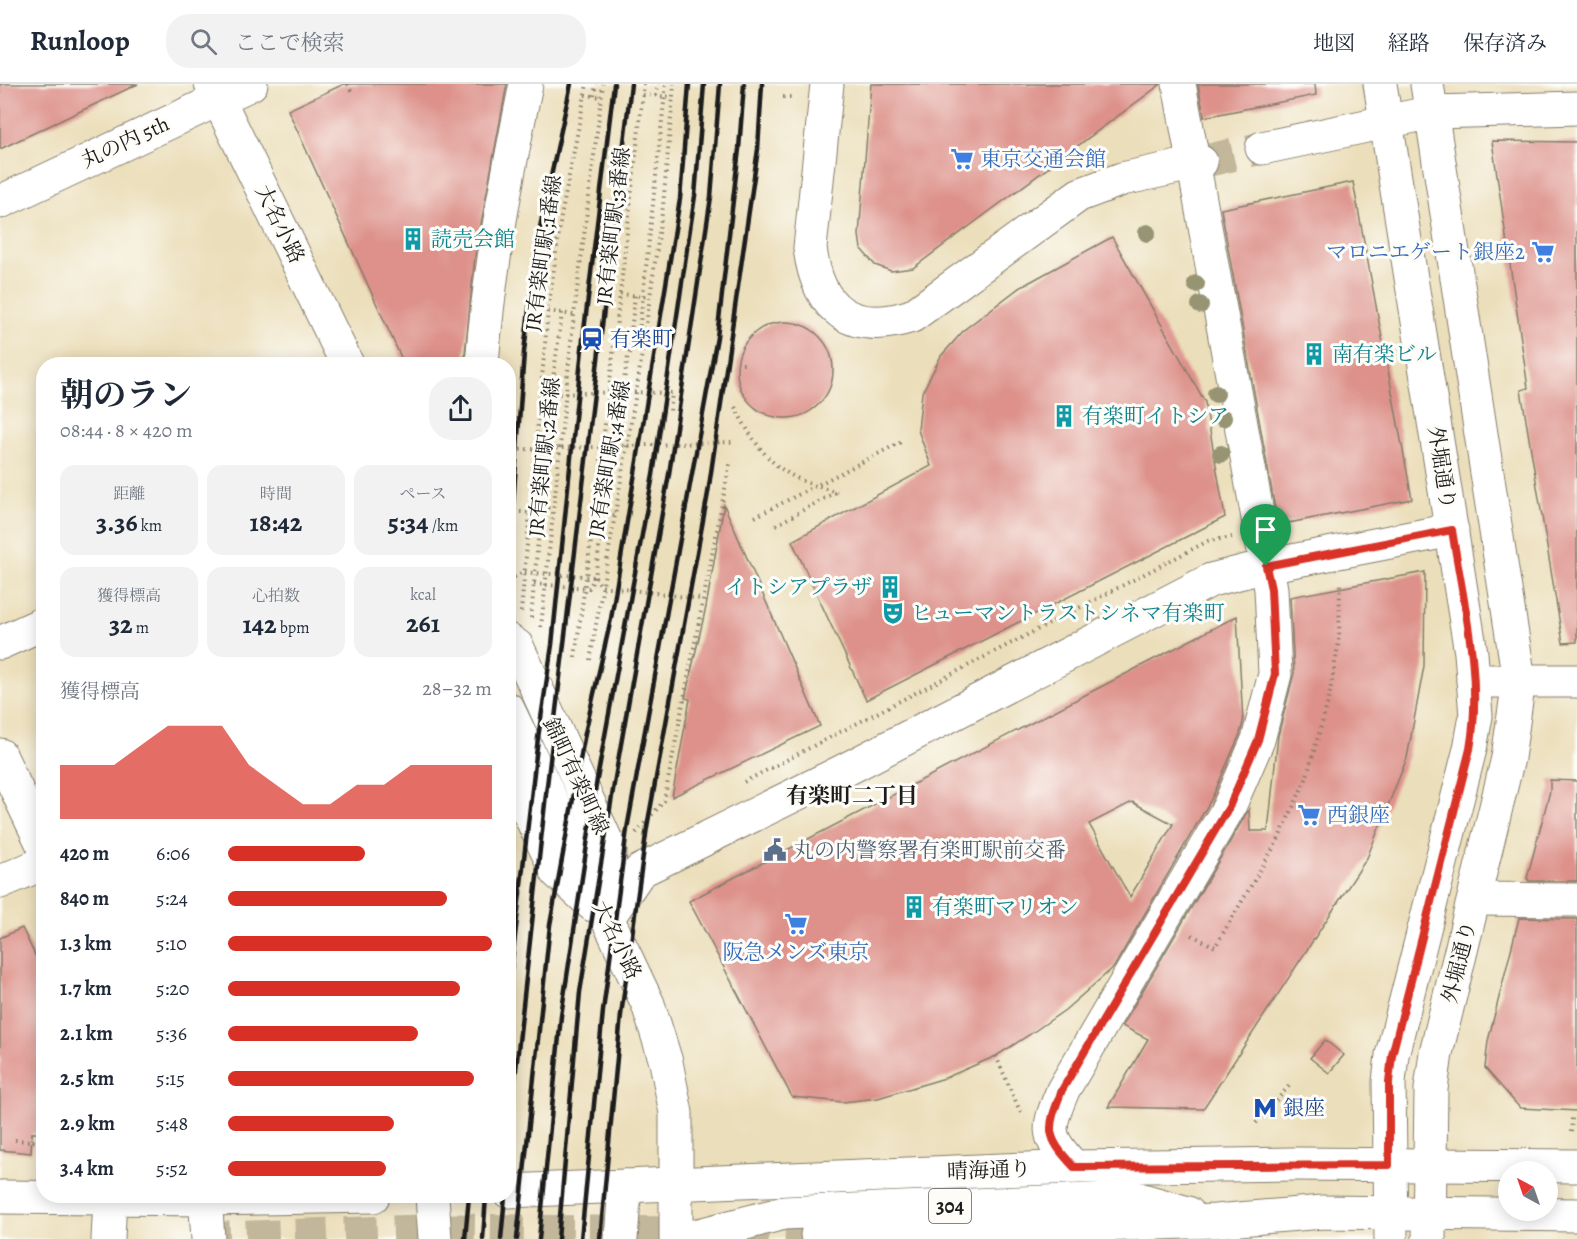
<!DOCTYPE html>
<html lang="ja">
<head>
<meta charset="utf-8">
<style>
  body { margin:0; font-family:Alegreya,"Noto Serif JP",serif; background:#f2f2f3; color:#1f2937; height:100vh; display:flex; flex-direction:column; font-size:22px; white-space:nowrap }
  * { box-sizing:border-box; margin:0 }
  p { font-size:20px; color:#747a83 }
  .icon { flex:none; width:33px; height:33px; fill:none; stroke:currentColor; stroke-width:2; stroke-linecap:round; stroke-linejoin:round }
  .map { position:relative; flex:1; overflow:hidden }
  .side { position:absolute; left:36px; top:273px; width:480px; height:846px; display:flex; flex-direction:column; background:#fff; border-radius:24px; box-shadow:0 3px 15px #0003 }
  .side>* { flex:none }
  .needle { width:39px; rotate:320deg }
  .tools { position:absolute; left:1498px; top:1077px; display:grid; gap:12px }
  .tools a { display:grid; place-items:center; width:60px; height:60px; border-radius:50%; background:#fff; box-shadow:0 3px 15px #0003; font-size:30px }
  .pin { position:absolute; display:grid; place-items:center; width:51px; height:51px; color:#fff; margin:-62px -26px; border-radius:50% 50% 50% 0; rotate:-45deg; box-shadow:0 0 6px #0007 }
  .pin .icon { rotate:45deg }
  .round { display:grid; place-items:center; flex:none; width:63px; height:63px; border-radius:24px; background:#f2f2f3 }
  .overview { display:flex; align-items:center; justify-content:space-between; height:102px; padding:0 24px }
  h1 { font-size:33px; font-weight:700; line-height:45px }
  .metrics { display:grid; grid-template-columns:repeat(3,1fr); gap:9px; height:102px; padding:6px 24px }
  .metrics div { display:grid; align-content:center; border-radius:15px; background:#f2f2f3; text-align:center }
  .metrics b { font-size:26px; font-weight:700 }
  .metrics small { font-size:16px; font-weight:400 }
  .metrics p { font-size:16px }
  .chart { height:168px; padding:12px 24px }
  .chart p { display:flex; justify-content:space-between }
  .chart svg { width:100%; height:108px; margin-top:6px; fill:#d93025; opacity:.7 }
  ul { padding:0 24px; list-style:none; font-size:20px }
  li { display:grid; grid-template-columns:96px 72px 1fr; align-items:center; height:45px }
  li i { height:15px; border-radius:8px; background:#d93025 }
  header { display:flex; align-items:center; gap:36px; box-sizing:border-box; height:84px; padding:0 30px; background:#fff; border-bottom:2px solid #e0e1e3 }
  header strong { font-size:28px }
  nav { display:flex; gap:33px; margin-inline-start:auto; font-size:21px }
  .search { width:420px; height:54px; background:#f2f2f3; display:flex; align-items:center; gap:15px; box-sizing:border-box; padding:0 21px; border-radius:24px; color:#747a83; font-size:22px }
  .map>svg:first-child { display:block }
</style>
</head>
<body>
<header>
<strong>Runloop</strong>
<div class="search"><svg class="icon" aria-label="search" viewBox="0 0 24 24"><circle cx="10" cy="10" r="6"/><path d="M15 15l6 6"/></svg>ここで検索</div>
<nav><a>地図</a><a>経路</a><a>保存済み</a></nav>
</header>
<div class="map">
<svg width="1577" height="1155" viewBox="0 0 1577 1155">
  <rect width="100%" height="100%" fill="#fdfcf7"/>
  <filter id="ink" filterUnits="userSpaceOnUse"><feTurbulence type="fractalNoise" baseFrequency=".0167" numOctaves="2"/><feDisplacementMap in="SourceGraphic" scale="12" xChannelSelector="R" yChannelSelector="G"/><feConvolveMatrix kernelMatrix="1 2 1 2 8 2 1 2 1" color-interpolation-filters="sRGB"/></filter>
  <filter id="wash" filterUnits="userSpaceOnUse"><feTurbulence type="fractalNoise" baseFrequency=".008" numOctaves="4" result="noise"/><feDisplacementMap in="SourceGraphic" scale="24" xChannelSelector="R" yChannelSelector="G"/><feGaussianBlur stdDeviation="1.35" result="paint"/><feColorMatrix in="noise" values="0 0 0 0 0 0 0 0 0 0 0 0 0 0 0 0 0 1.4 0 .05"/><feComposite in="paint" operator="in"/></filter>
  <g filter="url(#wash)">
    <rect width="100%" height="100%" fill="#ebdeba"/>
    <g id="blocks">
      <!-- building -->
      <g fill="#dd918a" fill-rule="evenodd">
        <path d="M 0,0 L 138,0 L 0,65 Z"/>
        <path d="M 344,0 L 507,0 L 475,172 L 464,280 L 404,280 L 288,26 Z"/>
        <path d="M 871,0 L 1161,0 L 913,184 L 891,187 L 875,181 L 861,165 L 859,151 Z"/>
        <path d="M 1198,0 L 1315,0 L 1316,11 L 1204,33 Z"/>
        <path d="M 1492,57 L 1577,58 L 1577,558 L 1563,559 L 1521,306 L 1528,304 Z"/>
        <path d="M 1353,98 L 1412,415 L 1278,441 L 1221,125 Z"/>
        <path d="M 1112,153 L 1205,318 L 1225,433 L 866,616 L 792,457 L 931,382 L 918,346 L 922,309 L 941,272 L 965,245 L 1019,204 Z"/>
        <circle cx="785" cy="286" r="48"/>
        <path d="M 724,421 L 820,642 L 672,713 L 690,615 L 685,614 L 706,523 Z"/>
        <path d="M 1425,488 L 1424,582 L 1407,674 L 1367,774 L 1203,1025 L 1108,1023 L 1148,955 L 1122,942 L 1249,725 L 1250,747 L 1268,747 L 1278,652 L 1294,589 L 1290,513 Z"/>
        <path d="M 1237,532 L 1243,638 L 1240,650 L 1212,714 L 1114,883 L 1065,926 L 1029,951 L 996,972 L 945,994 L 878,1014 L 843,1018 L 792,1013 L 689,817 ZM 1132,718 L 1173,740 L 1130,813 L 1089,740 Z"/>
        <path d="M 1550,696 L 1577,697 L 1577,797 L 1529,797 L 1527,794 L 1550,707 Z"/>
        <path d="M 1519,834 L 1577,835 L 1577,1027 L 1520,1024 L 1485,984 L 1488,957 Z"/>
        <path d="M 22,844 L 44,890 L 44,1049 L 32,1049 L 31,1069 L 0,1066 L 0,854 Z"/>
        <path d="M 1325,956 L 1344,971 L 1329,989 L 1310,974 Z"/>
      </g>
    </g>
  </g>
  <g filter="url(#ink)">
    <use href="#blocks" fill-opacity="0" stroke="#847d6b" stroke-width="1.5"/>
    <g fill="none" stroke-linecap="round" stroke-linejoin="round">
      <!-- street-tunnel -->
      <path stroke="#c2b79a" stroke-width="33" stroke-dasharray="33 16" stroke-linecap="butt" d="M 1201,78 L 1262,64"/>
      <!-- primary-tunnel -->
      <path stroke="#c2b79a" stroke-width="33" stroke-dasharray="33 16" stroke-linecap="butt" d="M 197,1155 L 449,1146 L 817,1151"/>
      <!-- street casing -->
      <g stroke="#847d6b" stroke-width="35">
        <g id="street">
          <path d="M 827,0 L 810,164 C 818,227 852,251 912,232 L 1079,111 L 1122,95 L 1201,78"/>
          <path d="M 1262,64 L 1433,28 L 1577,24"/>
          <path d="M 482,280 C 489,185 507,93 526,0"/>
          <path d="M 0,559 L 44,539"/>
          <path d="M 1473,597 L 1577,597"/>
          <path d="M 0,671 L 44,763"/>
          <path d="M 0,798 L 44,779"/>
          <path d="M 1474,815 L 1577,816"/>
          <path d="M 607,835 L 640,787 L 841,688 L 1211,496 L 1266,482 L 1452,446"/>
          <path d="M 1074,1083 C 1044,1051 1047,1045 1063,1006 L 1229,723 L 1258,656 L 1275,590 L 1271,505 L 1179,0"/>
          <path d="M 205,1112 L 208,1155"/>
          <path d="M 432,1112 L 435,1155"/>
          <path d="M 621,1155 L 625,1102"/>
        </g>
      </g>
      <!-- secondary casing -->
      <g stroke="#847d6b" stroke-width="35">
        <g id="secondary">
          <path d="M 211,0 L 347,280"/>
          <path d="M 1380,0 L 1471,569 L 1476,632 L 1470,665 L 1392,971 L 1389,998 L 1391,1155"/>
          <path d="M 1427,0 L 1519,596 L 1508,674 L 1436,969 L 1431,1005 L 1429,1155"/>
          <path d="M 0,118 L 251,0"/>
          <path d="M 508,556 L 517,562 L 610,765 L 607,830"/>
          <path d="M 508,625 L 648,920 L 666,978 L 676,1029 L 676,1155"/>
          <path d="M 508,685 L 557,788 L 593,821"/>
          <path d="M 108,1155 L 110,1114"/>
        </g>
      </g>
      <!-- primary casing -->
      <g stroke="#847d6b" stroke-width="35">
        <g id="primary">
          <path d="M 508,1107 L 1074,1083 L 1293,1080 L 1577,1082"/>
          <path d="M 0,1113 L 206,1115 L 373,1112"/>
          <path d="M 817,1151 L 1215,1137 L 1323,1128 L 1577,1131"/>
          <path d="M 684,1155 L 784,1129 L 1136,1114 L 1188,1129"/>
        </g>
      </g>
      <!-- path -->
      <g stroke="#847d6b" stroke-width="4" stroke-dasharray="1.5 4.5" stroke-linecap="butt">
        <path d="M 348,0 L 351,7"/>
        <path d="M 585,11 L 602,13"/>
        <path d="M 643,11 L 673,13"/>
        <path d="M 594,12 L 596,0"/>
        <path d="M 656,12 L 658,0"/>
        <path d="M 783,13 L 795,13"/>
        <path d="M 620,210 L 650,213"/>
        <path d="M 548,227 L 574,231"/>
        <path d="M 562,229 L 551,310 L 622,308 L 628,273 L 639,248 L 666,0"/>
        <path d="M 629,267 L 635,211"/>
        <path d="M 742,280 L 747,280"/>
        <path d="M 622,308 L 672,309 L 670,328"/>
        <path d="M 735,323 C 762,375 779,393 837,408"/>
        <path d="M 550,332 L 551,310"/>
        <path d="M 508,366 L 732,358"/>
        <path d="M 530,422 L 553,425"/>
        <path d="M 508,427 L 535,429"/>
        <path d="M 595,428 L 615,431"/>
        <path d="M 755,433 L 903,357"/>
        <path d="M 776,441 L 836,408"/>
        <path d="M 595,493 L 601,502 L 701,515"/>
        <path d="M 509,496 L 523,488 L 535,489 L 541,423"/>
        <path d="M 534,500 L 589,504 L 595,493 L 604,430"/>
        <path d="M 521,528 L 548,227 L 561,133 L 587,0"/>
        <path d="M 531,534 L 535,489 L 595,493"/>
        <path d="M 541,543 L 574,231 L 603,0"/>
        <path d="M 575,573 L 595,428 L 644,0"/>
        <path d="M 590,576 L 638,297 L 663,122 L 674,0"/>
        <path d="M 744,698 L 1208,457 L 1232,453"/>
        <path d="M 636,749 L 664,717 L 730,379"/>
        <path d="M 509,821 L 514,774"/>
        <path d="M 1192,851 L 1215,863 L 1278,756 L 1306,695 L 1328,618 L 1339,557 L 1340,497"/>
        <path d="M 996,972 L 1022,1032"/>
        <path d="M 1256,1039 L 1290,1001"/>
        <path d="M 1571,1048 L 1572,1034"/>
        <path d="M 15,1056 L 44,1058"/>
      </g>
      <!-- street -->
      <use href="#street" stroke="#fff" stroke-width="33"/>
      <!-- secondary -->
      <use href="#secondary" stroke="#fff" stroke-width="33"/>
      <!-- primary -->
      <use href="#primary" stroke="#fff" stroke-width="33"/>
      <!-- rail -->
      <g stroke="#1c1c1c" stroke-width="4.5">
        <path d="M 508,491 L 524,268 L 537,157 L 571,0"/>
        <path d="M 508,912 L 538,654 L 552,561 L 583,255 L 614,0"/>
        <path d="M 508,1059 L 546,710 L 631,0"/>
        <path d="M 465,1155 L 469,1112"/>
        <path d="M 483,1155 L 486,1112"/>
        <path d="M 501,1155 L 505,1112"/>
        <path d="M 517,1155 L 550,841 L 585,649 L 611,535 L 680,115 L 689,0"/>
        <path d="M 539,1155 L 561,932 L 597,695 L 653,391 L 695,112 L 704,0"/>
        <path d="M 558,1155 L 580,908 L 615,694 L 669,390 L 711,113 L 720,0"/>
        <path d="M 581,1155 L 603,927 L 627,745 L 717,253 L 739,65 L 744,0"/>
        <path d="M 600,1155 L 621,931 L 647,743 L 708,409 L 758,65 L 762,0"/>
      </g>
    </g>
    <!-- trees -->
    <g fill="#969472">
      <circle cx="1147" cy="149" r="9"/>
      <circle cx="1196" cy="200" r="9"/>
      <circle cx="1200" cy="221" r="9"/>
      <circle cx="1216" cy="310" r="9"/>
      <circle cx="1223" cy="334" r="9"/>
      <circle cx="1221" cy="370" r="9"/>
    </g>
  </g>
  <g fill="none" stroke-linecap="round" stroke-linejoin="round" filter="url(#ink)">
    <!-- route casing -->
    <g stroke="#fff" stroke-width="12">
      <path id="route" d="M 1452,446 C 1463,517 1483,593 1470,665 L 1392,971 L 1389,998 L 1389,1081 L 1074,1083 C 1044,1051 1047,1045 1062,1006 L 1229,723 L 1258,656 L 1275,590 L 1271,505 L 1266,482 Z"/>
    </g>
    <!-- route -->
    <use href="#route" stroke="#d93025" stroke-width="8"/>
  </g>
  <!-- icons -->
  <defs>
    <g id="supermarket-bare" transform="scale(1.8)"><path d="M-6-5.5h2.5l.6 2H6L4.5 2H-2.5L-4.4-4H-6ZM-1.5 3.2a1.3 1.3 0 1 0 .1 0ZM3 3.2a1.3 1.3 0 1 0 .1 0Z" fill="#3f7fe0" stroke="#fdfcf7" stroke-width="2.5" paint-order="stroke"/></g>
    <g id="building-bare" transform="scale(1.8)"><path d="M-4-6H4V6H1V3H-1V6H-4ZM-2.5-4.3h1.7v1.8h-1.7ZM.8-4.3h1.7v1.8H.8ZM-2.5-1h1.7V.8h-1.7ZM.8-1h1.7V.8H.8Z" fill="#0f9aa8" stroke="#fdfcf7" stroke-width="2.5" paint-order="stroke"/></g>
    <g id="station-bare" transform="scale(1.8)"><path d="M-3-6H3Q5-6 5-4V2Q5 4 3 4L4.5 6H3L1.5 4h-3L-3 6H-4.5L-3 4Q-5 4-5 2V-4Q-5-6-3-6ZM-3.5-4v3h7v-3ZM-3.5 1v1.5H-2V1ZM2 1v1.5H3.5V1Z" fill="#1a4fb4" stroke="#fdfcf7" stroke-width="2.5" paint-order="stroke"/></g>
    <g id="theatre-bare" transform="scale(1.8)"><path d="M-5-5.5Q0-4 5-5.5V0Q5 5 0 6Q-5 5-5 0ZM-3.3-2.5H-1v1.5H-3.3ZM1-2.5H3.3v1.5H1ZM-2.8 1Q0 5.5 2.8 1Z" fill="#0f9aa8" stroke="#fdfcf7" stroke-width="2.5" paint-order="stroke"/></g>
    <g id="civic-bare" transform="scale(1.8)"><path d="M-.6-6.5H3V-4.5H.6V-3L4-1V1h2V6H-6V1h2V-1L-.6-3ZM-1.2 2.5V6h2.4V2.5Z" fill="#5c6f8a" stroke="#fdfcf7" stroke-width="2.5" paint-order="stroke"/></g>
    <g id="metro-bare" transform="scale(1.8)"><path d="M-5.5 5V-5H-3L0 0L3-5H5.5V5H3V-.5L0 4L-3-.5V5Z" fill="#1a4fb4" stroke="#fdfcf7" stroke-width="2.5" paint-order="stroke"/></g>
  </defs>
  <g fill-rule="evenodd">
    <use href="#supermarket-bare" x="962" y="75"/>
    <use href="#building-bare" x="413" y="155"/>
    <use href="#supermarket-bare" x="1543" y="168"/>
    <use href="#station-bare" x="592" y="255"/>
    <use href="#building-bare" x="1314" y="270"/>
    <use href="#building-bare" x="1064" y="332"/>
    <use href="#building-bare" x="890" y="503"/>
    <use href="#theatre-bare" x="893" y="529"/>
    <use href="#supermarket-bare" x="1309" y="731"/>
    <use href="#civic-bare" x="775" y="766"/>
    <use href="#building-bare" x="914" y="823"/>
    <use href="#supermarket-bare" x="796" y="840"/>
    <use href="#metro-bare" x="1265" y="1024"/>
  </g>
  <g text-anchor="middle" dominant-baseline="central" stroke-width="6" stroke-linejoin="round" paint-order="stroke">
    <!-- shield labels -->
    <rect fill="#fdfcf7" stroke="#605f5e" stroke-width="1.5" x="929" y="1105" width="42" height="34" rx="4.5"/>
    <g font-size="20" font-weight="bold" fill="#1c1c1c">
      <text x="950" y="1122">304</text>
    </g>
    <!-- street labels -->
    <g font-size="21" fill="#1c1c1c" stroke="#fdfcf7">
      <text transform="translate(125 58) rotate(-25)">丸の内 5th</text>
      <text transform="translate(280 140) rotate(64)">大名小路</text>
      <text transform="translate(613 142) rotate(-83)">JR有楽町駅;3番線</text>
      <text transform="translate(543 169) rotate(-82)">JR有楽町駅;1番線</text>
      <text transform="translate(544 373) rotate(-84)">JR有楽町駅;2番線</text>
      <text transform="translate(609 375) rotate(-80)">JR有楽町駅;4番線</text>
      <text transform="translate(1442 384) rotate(81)">外堀通り</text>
      <text transform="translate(576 692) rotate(65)">錦町有楽町線</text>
      <text transform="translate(617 856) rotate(64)">大名小路</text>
      <text transform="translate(1459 878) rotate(-76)">外堀通り</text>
      <text transform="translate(989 1086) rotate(-2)">晴海通り</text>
    </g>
    <!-- shop labels -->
    <g font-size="21" fill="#366cbe" stroke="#fdfcf7" text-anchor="start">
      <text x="980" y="75">東京交通会館</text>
      <text x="1525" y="168" text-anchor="end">マロニエゲート銀座2</text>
      <text x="1327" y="731">西銀座</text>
      <text x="796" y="868" text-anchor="middle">阪急メンズ東京</text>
    </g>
    <!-- culture labels -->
    <g font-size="21" fill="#0d838f" stroke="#fdfcf7" text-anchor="start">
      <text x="431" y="155">読売会館</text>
      <text x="1332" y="270">南有楽ビル</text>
      <text x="1082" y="332">有楽町イトシア</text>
      <text x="872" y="503" text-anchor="end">イトシアプラザ</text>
      <text x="911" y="529">ヒューマントラストシネマ有楽町</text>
      <text x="932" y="823">有楽町マリオン</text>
    </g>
    <!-- transit labels -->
    <g font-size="21" fill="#164399" stroke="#fdfcf7" text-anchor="start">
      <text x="610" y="255">有楽町</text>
      <text x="1283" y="1024">銀座</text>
    </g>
    <!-- service labels -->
    <g font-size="21" fill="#4e5e75" stroke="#fdfcf7" text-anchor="start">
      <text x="793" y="766">丸の内警察署有楽町駅前交番</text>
    </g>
    <!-- neighbourhood labels -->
    <g font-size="22" font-weight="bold" fill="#1c1c1c" stroke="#fdfcf7">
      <text x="852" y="712">有楽町二丁目</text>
    </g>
  </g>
</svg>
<div class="tools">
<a><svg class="needle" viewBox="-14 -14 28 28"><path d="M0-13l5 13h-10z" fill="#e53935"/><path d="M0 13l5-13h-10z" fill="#747a83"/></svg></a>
</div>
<div class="pin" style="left:1266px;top:482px;background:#1e9e55"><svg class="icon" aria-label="arrive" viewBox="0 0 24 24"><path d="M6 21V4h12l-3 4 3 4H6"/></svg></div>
<section class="side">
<div class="overview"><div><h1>朝のラン</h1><p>08:44 · 8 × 420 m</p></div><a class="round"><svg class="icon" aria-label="share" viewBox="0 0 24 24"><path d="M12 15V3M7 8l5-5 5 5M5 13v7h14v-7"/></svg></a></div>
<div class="metrics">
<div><p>距離</p><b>3.36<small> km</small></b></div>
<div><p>時間</p><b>18:42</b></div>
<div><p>ペース</p><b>5:34<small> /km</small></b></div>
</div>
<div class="metrics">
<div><p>獲得標高</p><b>32<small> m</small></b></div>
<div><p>心拍数</p><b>142<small> bpm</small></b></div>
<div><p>kcal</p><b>261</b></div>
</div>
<div class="chart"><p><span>獲得標高</span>28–32 m</p>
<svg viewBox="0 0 160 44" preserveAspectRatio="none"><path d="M0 44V22L10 22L20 22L30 14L40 6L50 6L60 6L70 22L80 30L90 38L100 38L110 30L120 30L130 22L140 22L150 22L160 22V44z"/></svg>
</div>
<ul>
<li><b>420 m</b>6:06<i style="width:52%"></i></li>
<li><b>840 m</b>5:24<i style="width:83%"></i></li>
<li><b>1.3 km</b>5:10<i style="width:100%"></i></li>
<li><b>1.7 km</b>5:20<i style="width:88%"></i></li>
<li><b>2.1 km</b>5:36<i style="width:72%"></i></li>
<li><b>2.5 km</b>5:15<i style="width:93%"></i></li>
<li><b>2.9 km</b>5:48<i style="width:63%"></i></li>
<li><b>3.4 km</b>5:52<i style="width:60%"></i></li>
</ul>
</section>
</div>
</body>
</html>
